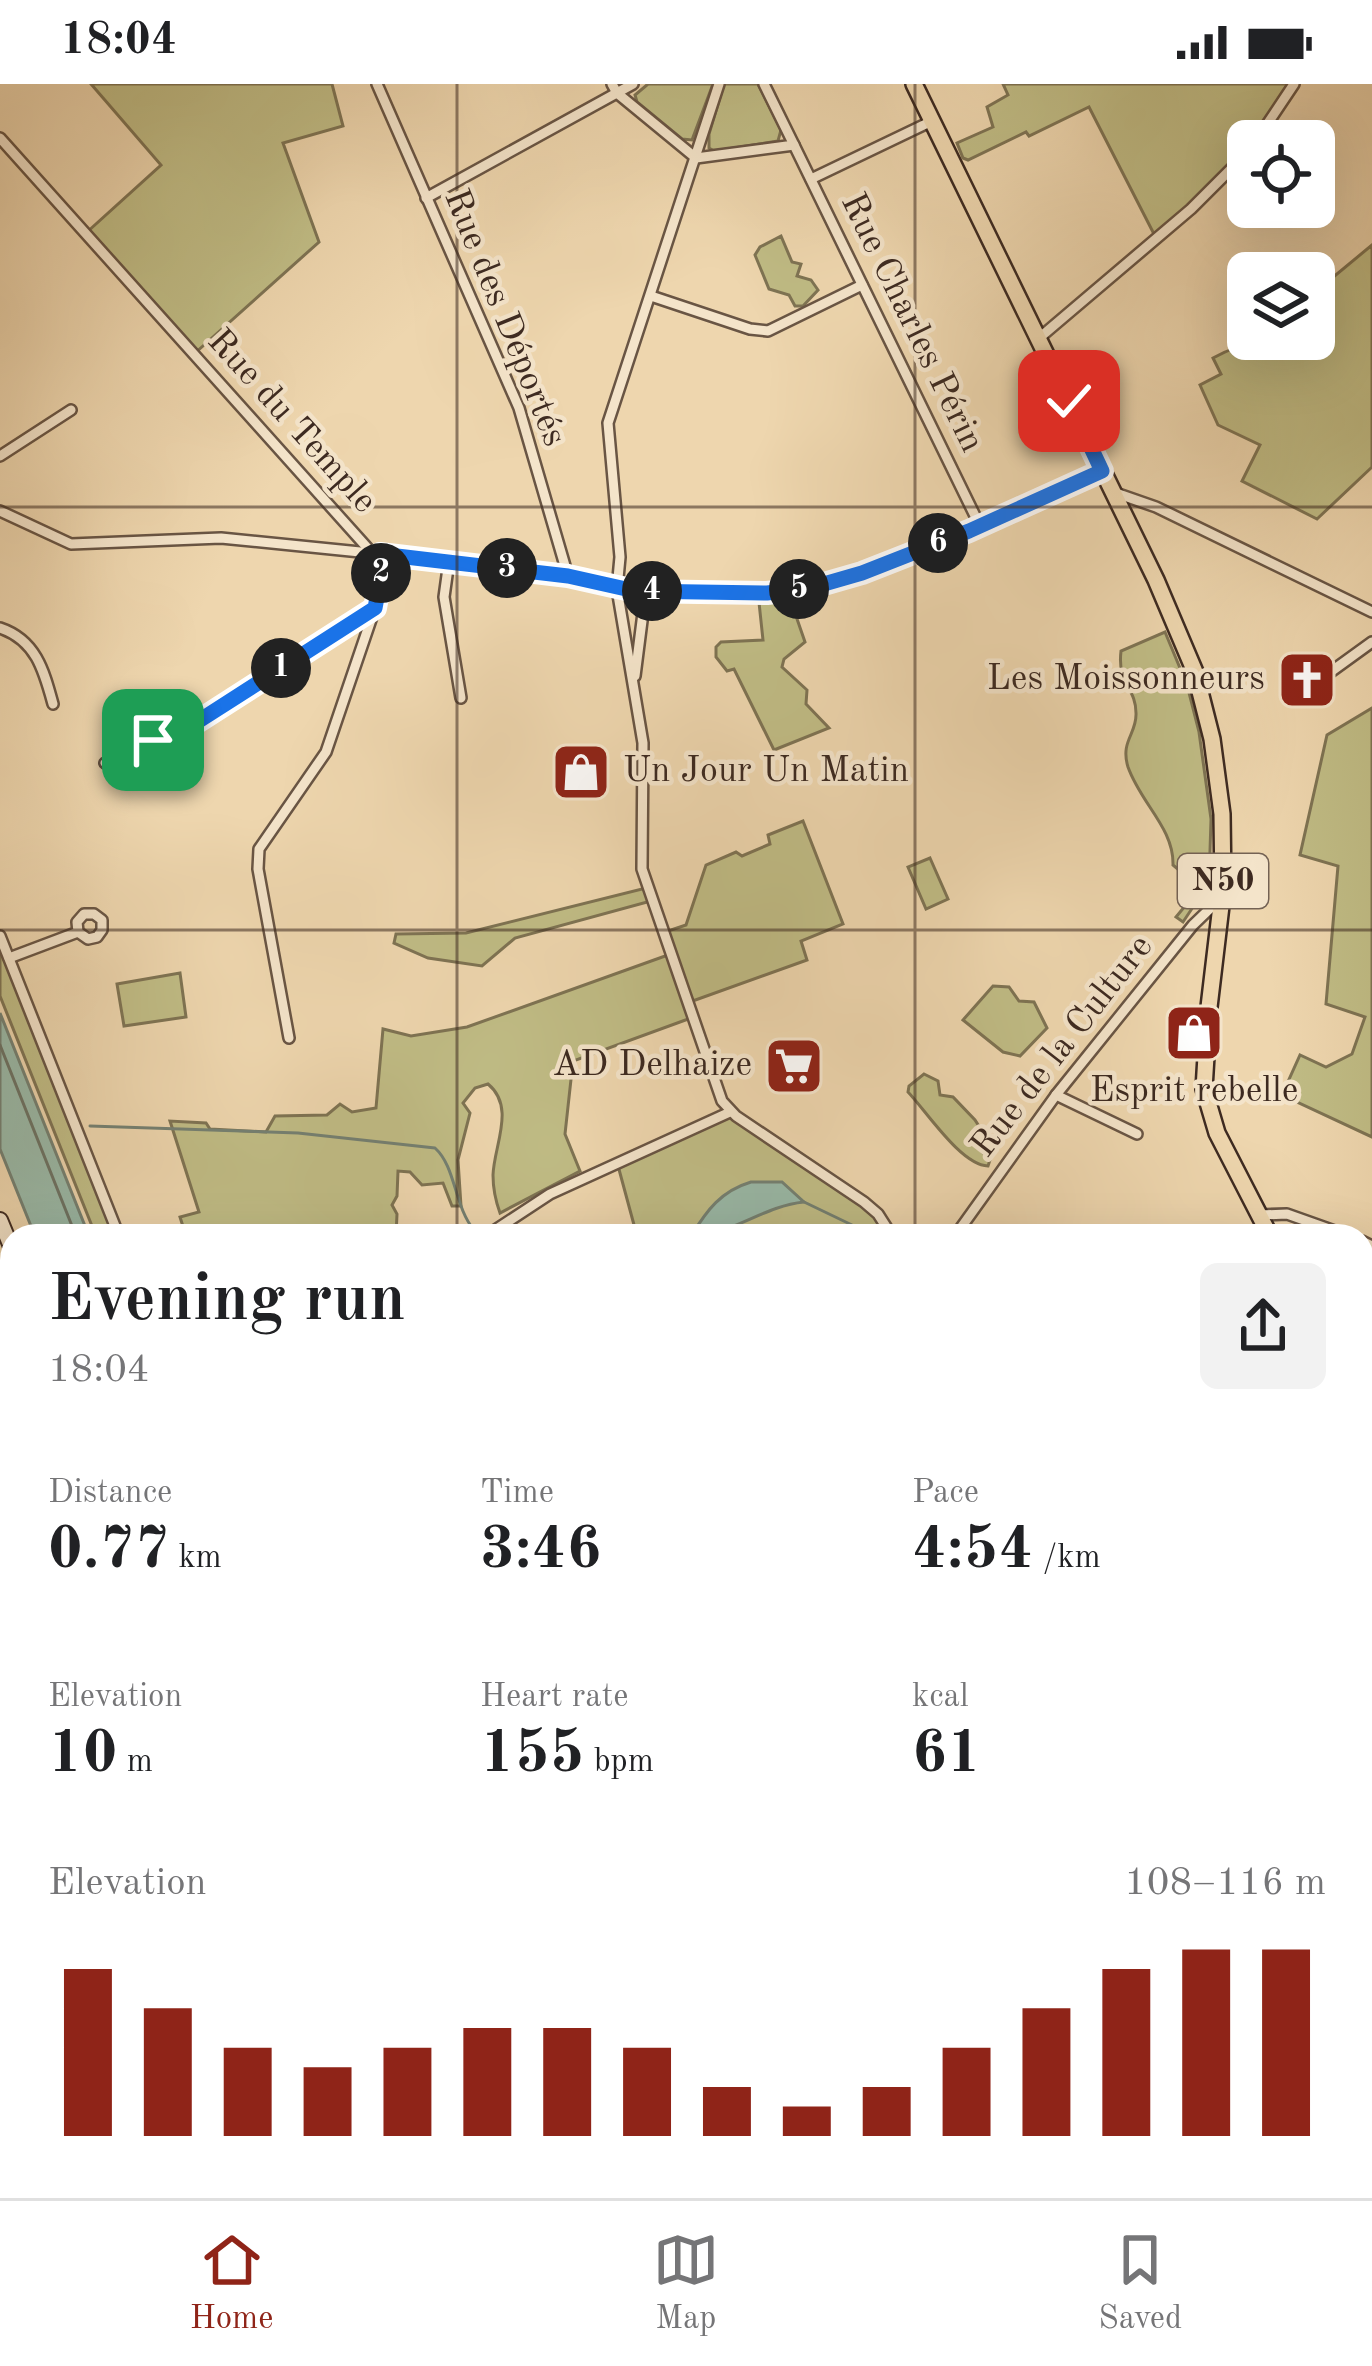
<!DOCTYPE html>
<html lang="en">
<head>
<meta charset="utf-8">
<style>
  body { margin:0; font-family:"Old Standard TT",serif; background:#f2f2f2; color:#202124; height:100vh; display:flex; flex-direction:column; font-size:45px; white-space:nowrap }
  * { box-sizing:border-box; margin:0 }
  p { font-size:39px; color:#757577 }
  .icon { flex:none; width:66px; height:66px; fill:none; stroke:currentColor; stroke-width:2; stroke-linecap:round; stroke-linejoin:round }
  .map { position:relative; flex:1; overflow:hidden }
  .sheet { position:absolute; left:0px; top:1140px; width:1374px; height:975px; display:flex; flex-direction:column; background:#fff; border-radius:36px 36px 0 0; box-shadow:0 12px 48px #0002 }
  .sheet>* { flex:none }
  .fabs { position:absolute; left:1227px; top:36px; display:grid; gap:24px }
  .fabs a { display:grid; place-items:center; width:108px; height:108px; border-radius:18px; background:#fff; box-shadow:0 12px 48px #0002; font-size:60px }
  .pin { position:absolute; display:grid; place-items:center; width:102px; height:102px; color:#fff; margin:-51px; border-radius:24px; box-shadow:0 6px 18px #0006 }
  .km { position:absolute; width:60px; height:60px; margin:-30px; border-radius:50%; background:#222; color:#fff; font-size:33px; line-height:60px; text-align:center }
  .round { display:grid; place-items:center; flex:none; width:126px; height:126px; border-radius:18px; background:#f2f2f2 }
  .overview { display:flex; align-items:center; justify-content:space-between; height:204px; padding:0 48px }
  h1 { font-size:66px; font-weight:800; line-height:90px }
  .metrics { display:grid; grid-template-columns:repeat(3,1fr); gap:18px; height:204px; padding:12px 48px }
  .metrics div { display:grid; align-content:center }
  .metrics b { font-size:60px; font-weight:800 }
  .metrics small { font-size:33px; font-weight:400 }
  .metrics p { font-size:33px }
  .chart { height:336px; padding:24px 48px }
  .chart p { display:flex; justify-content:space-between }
  .chart svg { width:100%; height:216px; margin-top:12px; stroke:#8f2418; stroke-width:6 }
  .status { display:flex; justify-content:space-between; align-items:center; height:84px; padding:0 60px; background:#fff; direction:ltr }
  .status svg { height:33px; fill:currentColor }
  .tab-bar { display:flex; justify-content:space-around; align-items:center; height:168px; border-top:3px solid #e0e0e0; background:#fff; font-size:33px; color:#757577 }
  .tab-bar a { display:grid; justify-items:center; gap:6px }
  .tab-bar .active { color:#8f2418 }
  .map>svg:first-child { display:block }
</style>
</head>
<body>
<div class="status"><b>18:04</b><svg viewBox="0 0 49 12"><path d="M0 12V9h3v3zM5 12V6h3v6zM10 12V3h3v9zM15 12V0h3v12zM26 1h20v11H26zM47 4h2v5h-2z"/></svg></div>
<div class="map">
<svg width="1372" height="2114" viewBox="0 0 1372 2114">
  <rect width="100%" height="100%" fill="#eed6ae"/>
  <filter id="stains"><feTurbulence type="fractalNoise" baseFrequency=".00167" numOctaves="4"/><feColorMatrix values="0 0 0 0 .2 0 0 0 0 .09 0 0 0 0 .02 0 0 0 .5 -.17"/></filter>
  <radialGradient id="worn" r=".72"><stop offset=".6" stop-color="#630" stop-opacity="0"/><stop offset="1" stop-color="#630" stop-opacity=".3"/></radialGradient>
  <!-- green -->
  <g fill="#c0bc85" stroke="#7e7353" stroke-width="3">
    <path d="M 91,0 L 332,0 L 343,42 L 283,59 L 319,158 L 194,270 L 86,149 L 161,81 Z"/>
    <path d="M 648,0 L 713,0 L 692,56 L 682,55 L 637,18 L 635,11 Z"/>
    <path d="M 724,0 L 758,0 L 781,46 L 778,57 L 714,67 L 709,64 L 709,50 Z"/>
    <path d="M 1003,0 L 1294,0 L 1256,57 L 1248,57 L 1248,68 L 1156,154 L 1089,23 L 1029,52 L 1026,48 L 968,76 L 963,74 L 957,59 L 993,43 L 987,23 L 1008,11 Z"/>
    <path d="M 781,152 L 792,178 L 801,180 L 797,192 L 811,196 L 818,206 L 803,222 L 795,222 L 789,211 L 769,205 L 755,171 L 760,163 Z"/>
    <path d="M 1372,161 L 1372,383 L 1317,435 L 1242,397 L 1260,361 L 1218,341 L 1200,301 L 1221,290 L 1213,274 C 1247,255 1275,255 1314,255 L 1314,209 Z"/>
    <path d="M 787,506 L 805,558 L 784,575 L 782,583 L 807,606 L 806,620 L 829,644 L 774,666 L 734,585 L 727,587 L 716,573 L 716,563 L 721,558 L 763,556 L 758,509 Z"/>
    <path d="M 1165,548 L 1187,601 L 1199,648 L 1211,735 L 1209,799 L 1183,838 L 1176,833 L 1200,804 L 1173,781 C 1174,744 1141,720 1128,683 C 1120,657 1137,650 1136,629 C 1136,603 1117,601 1121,567 Z"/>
    <path d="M 1372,624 L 1372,1053 L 1282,1011 L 1300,971 L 1326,983 L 1352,970 L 1365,933 L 1326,920 L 1338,782 L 1300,771 L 1327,651 Z"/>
    <path d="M 803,737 L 843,840 L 801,857 L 807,876 L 687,919 L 691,934 L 573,977 L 565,1050 L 580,1087 L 500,1129 C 496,1118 493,1104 493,1091 C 494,1061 516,1023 488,1000 L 475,1004 L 463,1019 L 470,1029 L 458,1076 L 461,1122 L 452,1122 L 443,1099 L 422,1101 L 410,1088 L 398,1087 L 397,1112 L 392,1121 L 397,1130 L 396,1152 L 186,1152 L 180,1133 L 199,1128 L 170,1037 L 206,1039 L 210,1045 L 266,1048 L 275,1032 L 327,1031 L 340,1020 L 352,1028 L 376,1024 L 383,945 L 411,952 L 467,943 L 668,871 L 662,849 L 686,841 L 706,781 L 736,768 L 742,772 L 770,760 L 768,751 Z"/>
    <path d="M 930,774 L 948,815 L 926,825 L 908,783 Z"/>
    <path d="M 646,804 L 651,817 L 515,854 L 482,882 L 428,874 L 394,859 L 396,850 L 466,849 Z"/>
    <path d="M 0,852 L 119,1152 L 96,1152 L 0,912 Z"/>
    <path d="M 180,889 L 186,933 L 124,942 L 117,900 Z"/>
    <path d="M 993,902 L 1009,903 L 1019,917 L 1034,918 L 1047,944 L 1020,972 L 1003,968 L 963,936 Z"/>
    <path d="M 924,990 L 938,997 L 940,1011 L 953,1013 L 975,1036 L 989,1058 L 981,1067 L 990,1076 L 988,1082 C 961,1081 927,1028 908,1008 L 909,1002 Z"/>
    <path d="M 730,1028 L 864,1118 L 892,1152 L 637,1152 L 617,1078 Z"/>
    <path d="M 1362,1571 L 1372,1575 L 1372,1704 L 1363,1696 L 1370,1688 L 1362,1681 Z"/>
    <path d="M 0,1715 L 12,1735 L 12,1889 L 3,1894 L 0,1889 Z"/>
    <path d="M 148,2103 L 493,2103 L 495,2114 L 130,2114 Z"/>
    <path d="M 1053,2103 L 1128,2103 L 1137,2114 L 1040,2114 Z"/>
  </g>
  <!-- water -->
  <g fill="#99b9a8" stroke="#748072" stroke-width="3">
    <path d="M 0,929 L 89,1152 L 35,1152 L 0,1065 Z"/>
    <path d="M 751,1098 L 782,1098 L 804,1118 C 763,1122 730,1152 691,1152 C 707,1126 721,1107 751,1098 Z"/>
  </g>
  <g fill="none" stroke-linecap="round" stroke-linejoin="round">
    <!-- shore -->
    <path stroke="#6b7264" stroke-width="3" d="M 0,961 L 76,1152"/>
    <!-- stream -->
    <g stroke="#748072" stroke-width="3">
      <path d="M 90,1042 L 298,1049 L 435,1064 C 456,1083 454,1122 474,1146"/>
      <path d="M 802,1117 L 852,1141 L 860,1152"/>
    </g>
    <!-- street casing -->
    <g stroke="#695544" stroke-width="14">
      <g id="street">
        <path d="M 377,0 L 519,324 L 568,492"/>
        <path d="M 612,0 L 617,9 L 696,74 L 794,61 L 764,0"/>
        <path d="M 719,0 L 608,339 L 620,473 L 617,505 L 643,659 L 642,785 L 722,1017 L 736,1032 L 864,1118 L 878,1130 L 892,1152"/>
        <path d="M 0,54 L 372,469 L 516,485 L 635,507 L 767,509 L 800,505 L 862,489 L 1103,387"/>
        <path d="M 1256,57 L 1294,0"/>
        <path d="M 794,61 L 980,442"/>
        <path d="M 811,95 L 932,37"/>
        <path d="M 426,114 L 633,0"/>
        <path d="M 651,212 L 750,245 L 768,247 L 862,201"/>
        <path d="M 1038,255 L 1191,125 L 1248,68"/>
        <path d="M 0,372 L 71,326"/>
        <path d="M 1113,408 L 1156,423 L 1372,528"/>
        <path d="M 0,427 L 71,460 L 221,454 L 370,469"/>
        <path d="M 449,477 L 444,513 L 461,614"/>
        <path d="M 0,544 C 36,556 44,587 53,620"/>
        <path d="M 635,592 L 643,529 L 650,507"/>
        <path d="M 1296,613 L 1372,558"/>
        <path d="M 105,679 L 125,674 L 138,661 L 194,640 L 375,524 L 382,487 L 380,470"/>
        <path d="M 0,852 L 119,1152"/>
        <path d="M 9,874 L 78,848 L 88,855 L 97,853 L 102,846 L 102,836 L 94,830 L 84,830 L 77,838 L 78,848"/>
        <path d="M 289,954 L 258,785 L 259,765 L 326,668 L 375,524"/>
        <path d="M 1056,1011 L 1137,1050"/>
        <path d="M 1260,1131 L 1287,1130 L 1349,1152"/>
        <path d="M 486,1152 L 550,1110 L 730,1028"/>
        <path d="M 955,1152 L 1056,1011 L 1193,841 L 1221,814"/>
        <path d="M 1362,1157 L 1372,1162"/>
        <path d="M 1362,1263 L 1372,1255"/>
        <path d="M 0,1421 L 12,1449"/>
        <path d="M 1362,1495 L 1372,1488"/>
        <path d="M 0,1497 L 12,1488"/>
        <path d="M 1362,1988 L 1372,1976"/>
        <path d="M 0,2035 L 12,2028"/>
        <path d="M 1170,2103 L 1183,2114"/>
        <path d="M 1256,2114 L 1265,2103"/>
      </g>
    </g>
    <!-- secondary casing -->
    <g stroke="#3d2a21" stroke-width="18">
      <g id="secondary">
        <path d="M 0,1136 L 12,1165"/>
        <path d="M 0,1420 L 12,1422"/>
        <path d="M 1362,1824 L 1372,1829"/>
        <path d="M 501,2103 L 502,2114"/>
        <path d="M 547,2114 L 548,2103"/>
      </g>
    </g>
    <!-- primary casing -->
    <g stroke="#3d2a21" stroke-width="20">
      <g id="primary">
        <path d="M 914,0 L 1156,496 L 1195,588 L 1212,655 L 1222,730 L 1223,805 L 1209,923 L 1204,1005 L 1217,1049 L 1270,1152"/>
        <path d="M 1362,1433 L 1372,1453"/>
      </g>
    </g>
    <!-- street -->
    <use href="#street" stroke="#f4e4ca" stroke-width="9"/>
    <!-- secondary -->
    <use href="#secondary" stroke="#f4e4ca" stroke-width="14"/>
    <!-- primary -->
    <use href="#primary" stroke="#eed6ae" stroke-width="15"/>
  </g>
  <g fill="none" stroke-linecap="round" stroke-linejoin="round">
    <!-- route casing -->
    <g stroke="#fff" stroke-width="24">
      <path id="route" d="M 153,656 L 194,640 L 375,524 L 382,487 L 380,470 L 568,492 L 635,507 L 767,509 L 810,504 L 862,489 L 969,447 L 1102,387 L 1069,317"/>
    </g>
    <!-- route -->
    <use href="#route" stroke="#1a73e8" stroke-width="15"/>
  </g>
  <!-- grid -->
  <path fill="none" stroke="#3d2a21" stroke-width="3" stroke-opacity="0.55" d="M 457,0 L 457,1152M 915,0 L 915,1152M 0,423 L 1372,423M 0,846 L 1372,846M 0,1268 L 12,1268M 1362,1268 L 1372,1268M 0,1691 L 12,1691M 1362,1691 L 1372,1691M 457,2103 L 457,2114M 915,2103 L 915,2114"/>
  <!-- icons -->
  <defs>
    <g id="church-square" transform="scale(3)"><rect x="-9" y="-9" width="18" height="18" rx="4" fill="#8f2418" stroke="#f4e4ca"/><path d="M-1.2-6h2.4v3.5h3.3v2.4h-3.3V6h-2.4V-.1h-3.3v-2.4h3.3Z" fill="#fff"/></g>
    <g id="shop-square" transform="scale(3)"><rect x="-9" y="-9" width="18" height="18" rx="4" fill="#8f2418" stroke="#f4e4ca"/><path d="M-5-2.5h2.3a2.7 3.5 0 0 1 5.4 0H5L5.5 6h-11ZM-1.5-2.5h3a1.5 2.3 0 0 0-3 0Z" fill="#fff"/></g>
    <g id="supermarket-square" transform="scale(3)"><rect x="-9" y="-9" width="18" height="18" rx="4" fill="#8f2418" stroke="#f4e4ca"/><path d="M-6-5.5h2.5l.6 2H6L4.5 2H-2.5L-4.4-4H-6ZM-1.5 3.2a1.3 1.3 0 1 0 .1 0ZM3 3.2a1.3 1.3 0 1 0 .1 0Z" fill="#fff"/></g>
  </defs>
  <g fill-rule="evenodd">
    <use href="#church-square" x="1307" y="596"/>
    <use href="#shop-square" x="581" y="688"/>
    <use href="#shop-square" x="1194" y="949"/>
    <use href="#supermarket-square" x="794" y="982"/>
  </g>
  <g text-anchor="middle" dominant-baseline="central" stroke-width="9" stroke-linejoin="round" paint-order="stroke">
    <!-- shield labels -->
    <rect fill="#f4e4ca" stroke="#746254" stroke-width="3" x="1178" y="770" width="90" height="54" rx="9"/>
    <g font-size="33" font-weight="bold" fill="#3d2a21">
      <text x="1223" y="797">N50</text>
    </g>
    <!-- street labels -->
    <g font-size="36" fill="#3d2a21" stroke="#f4e4ca">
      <text transform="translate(504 234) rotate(68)">Rue des Déportés</text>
      <text transform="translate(911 239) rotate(64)">Rue Charles Périn</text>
      <text transform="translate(291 338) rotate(48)">Rue du Temple</text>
      <text transform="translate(1063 963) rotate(-52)">Rue de la Culture</text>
    </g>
    <!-- poi labels -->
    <g font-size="36" fill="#3d2a21" stroke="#f4e4ca" text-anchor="end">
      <text x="1265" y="596">Les Moissonneurs</text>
      <text x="623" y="688" text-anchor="start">Un Jour Un Matin</text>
      <text x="752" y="982">AD Delhaize</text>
      <text x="1194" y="1008" text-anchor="middle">Esprit rebelle</text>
    </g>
  </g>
  <rect width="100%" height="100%" filter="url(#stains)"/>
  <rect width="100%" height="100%" fill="url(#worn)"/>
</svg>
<div class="fabs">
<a><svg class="icon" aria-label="locate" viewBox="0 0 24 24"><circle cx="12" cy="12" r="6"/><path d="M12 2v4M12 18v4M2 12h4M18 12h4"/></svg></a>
<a><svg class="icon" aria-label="layers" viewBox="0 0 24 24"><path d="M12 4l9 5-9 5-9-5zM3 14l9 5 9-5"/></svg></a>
</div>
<div class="pin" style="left:153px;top:656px;background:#1e9e55"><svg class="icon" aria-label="arrive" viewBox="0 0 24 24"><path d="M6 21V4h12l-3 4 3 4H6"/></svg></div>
<div class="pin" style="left:1069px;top:317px;background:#d93025"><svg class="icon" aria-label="check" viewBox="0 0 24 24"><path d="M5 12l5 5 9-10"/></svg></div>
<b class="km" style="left:281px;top:584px">1</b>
<b class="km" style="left:381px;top:489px">2</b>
<b class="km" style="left:507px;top:484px">3</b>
<b class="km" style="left:652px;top:507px">4</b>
<b class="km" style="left:799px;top:505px">5</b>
<b class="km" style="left:938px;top:459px">6</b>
<section class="sheet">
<div class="overview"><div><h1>Evening run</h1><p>18:04</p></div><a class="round"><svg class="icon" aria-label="share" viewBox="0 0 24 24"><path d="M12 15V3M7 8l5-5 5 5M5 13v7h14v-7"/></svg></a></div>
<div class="metrics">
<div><p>Distance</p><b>0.77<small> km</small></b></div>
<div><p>Time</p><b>3:46</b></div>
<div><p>Pace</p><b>4:54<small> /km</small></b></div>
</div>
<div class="metrics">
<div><p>Elevation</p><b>10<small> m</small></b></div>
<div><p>Heart rate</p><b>155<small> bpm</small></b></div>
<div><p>kcal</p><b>61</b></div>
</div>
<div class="chart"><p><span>Elevation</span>108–116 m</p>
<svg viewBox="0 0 160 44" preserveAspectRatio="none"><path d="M5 44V10M15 44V18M25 44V26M35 44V30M45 44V26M55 44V22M65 44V22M75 44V26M85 44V34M95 44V38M105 44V34M115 44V26M125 44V18M135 44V10M145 44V6M155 44V6"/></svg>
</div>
</section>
</div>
<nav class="tab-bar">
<a class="active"><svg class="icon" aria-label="home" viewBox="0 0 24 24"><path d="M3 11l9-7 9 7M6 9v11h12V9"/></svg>Home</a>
<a><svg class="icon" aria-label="map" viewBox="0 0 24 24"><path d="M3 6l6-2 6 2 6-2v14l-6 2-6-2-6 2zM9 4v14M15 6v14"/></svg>Map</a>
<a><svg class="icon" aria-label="saved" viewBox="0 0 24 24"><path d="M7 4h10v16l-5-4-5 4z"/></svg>Saved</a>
</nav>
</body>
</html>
